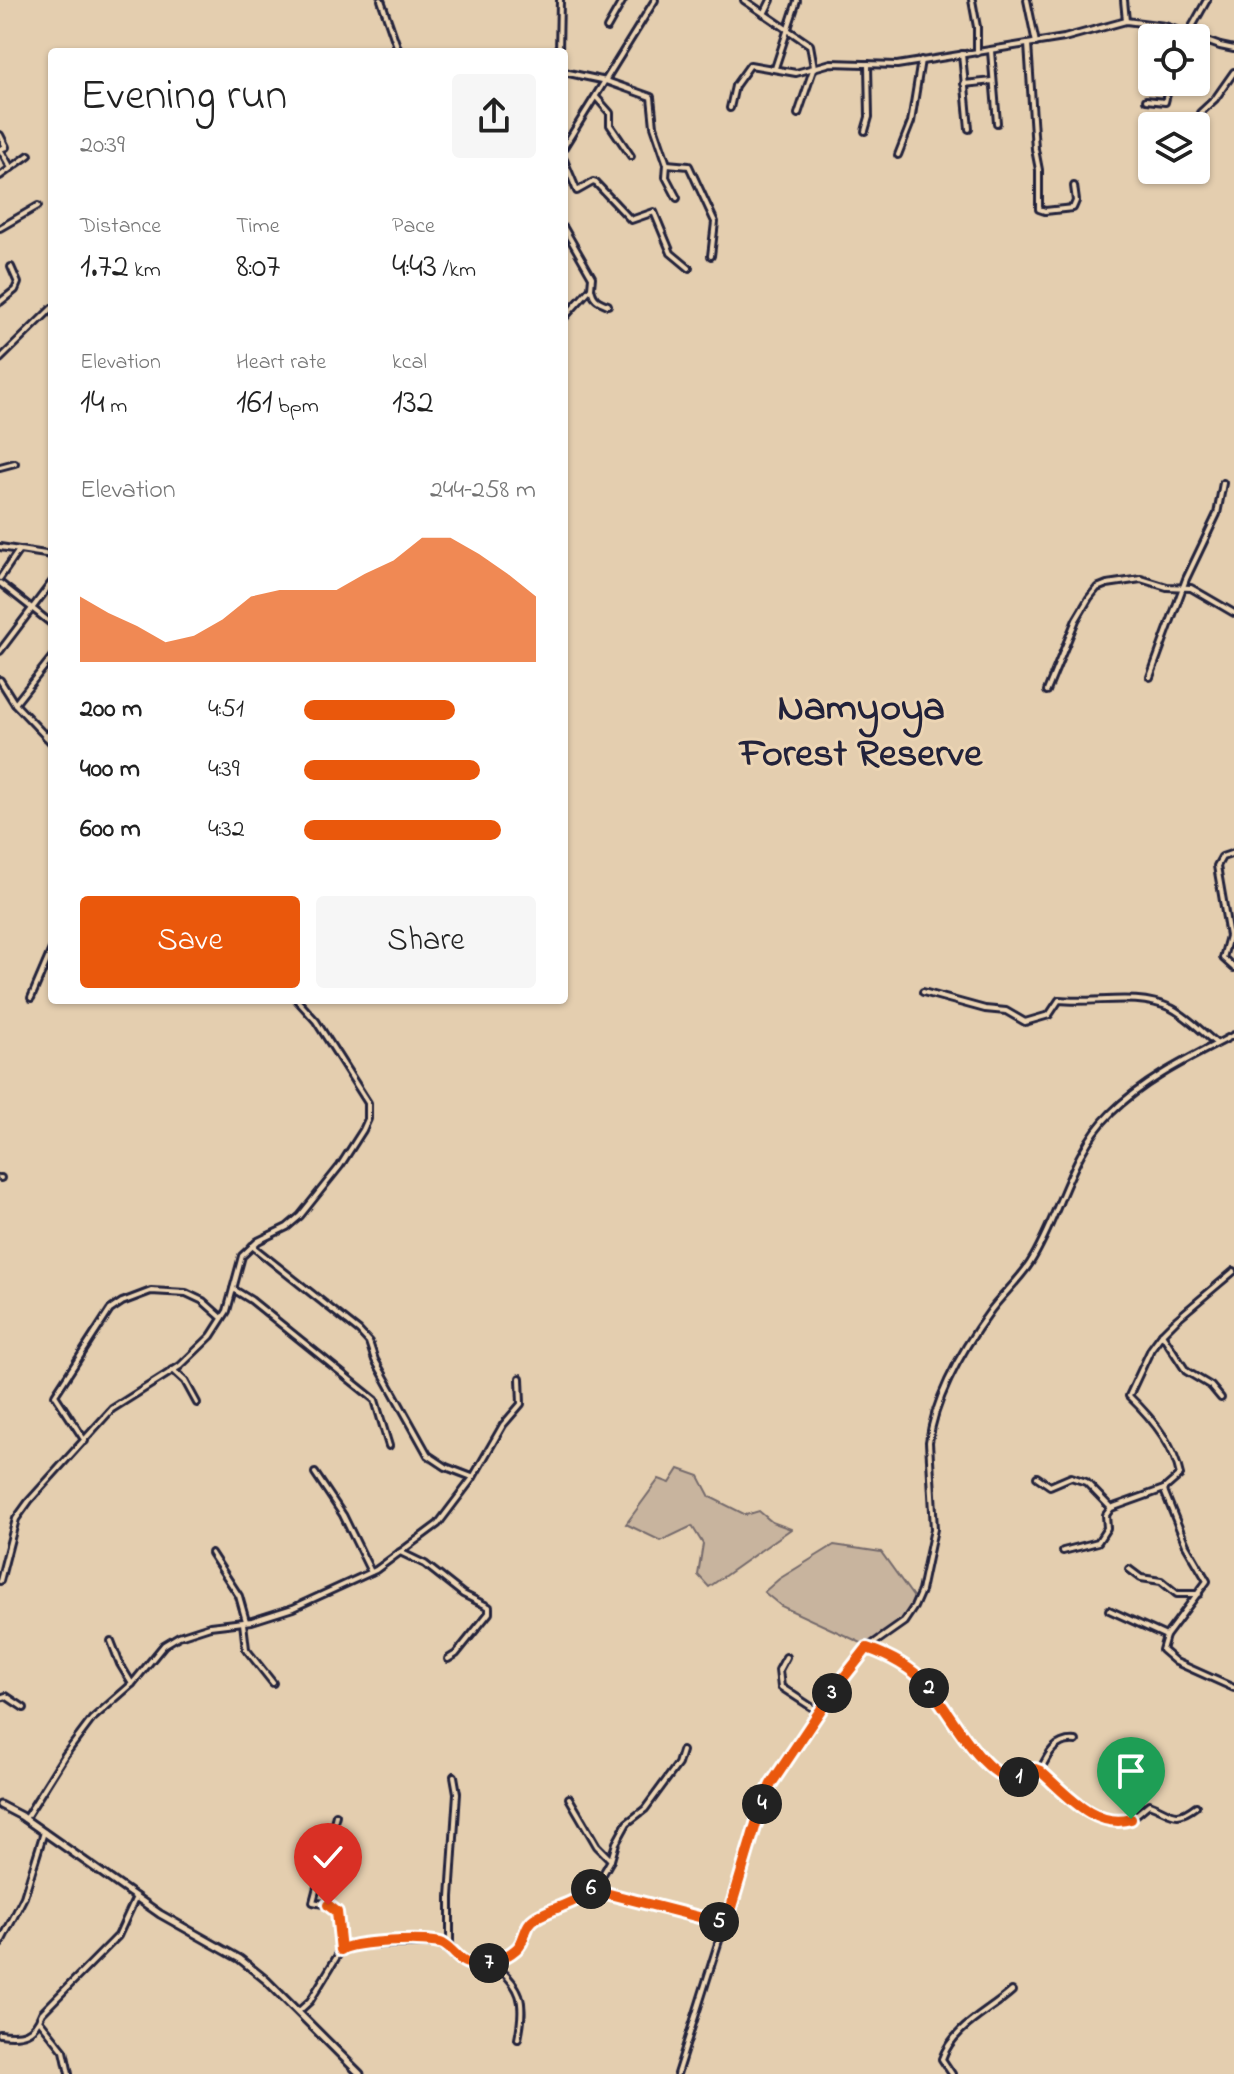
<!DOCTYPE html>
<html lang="en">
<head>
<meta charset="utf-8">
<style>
  body { margin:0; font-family:"Indie Flower",sans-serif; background:#f6f6f6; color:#222; height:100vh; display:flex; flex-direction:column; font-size:30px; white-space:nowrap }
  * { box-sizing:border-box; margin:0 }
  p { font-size:26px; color:#767676 }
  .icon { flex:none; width:44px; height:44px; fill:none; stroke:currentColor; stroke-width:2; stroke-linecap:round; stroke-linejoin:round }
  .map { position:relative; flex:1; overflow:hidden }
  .drawer { position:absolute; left:48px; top:48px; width:520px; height:956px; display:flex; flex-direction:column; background:#fff; border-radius:8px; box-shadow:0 2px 6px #0004 }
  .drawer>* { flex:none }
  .fabs { position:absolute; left:1138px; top:24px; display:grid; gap:16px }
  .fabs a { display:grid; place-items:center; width:72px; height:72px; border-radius:8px; background:#fff; box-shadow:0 2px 6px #0004; font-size:40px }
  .pin { position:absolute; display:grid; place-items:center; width:68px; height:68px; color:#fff; margin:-82px -34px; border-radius:50% 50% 50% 0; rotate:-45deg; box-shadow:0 0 8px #0007 }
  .pin .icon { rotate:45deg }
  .km { position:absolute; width:40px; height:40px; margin:-20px; border-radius:50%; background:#222; color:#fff; font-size:22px; line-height:40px; text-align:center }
  .round { display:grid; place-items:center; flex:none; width:84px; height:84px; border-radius:8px; background:#f6f6f6 }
  .overview { display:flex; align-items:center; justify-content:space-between; height:136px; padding:0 32px }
  h1 { font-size:44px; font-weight:600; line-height:60px }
  .figures { display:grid; grid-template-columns:repeat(3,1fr); gap:12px; height:136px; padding:8px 32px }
  .figures div { display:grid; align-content:center }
  .figures b { font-size:34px; font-weight:600 }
  .figures small { font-size:22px; font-weight:400 }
  .figures p { font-size:22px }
  .chart { height:224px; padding:16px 32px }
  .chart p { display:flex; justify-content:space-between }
  .chart svg { width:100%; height:144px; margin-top:8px; fill:#ea580c; opacity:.7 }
  .cta { display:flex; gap:16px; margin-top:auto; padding:16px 32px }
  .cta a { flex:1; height:92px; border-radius:8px; background:#ea580c; color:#fff; font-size:32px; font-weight:600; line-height:92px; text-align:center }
  .cta a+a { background:#f6f6f6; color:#222 }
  ul { padding:0 32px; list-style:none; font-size:26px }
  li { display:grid; grid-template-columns:128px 96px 1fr; align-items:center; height:60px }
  li i { height:20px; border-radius:10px; background:#ea580c }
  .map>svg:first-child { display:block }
</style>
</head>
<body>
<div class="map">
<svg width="1234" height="2074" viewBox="0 0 1234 2074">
  <rect width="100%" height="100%" fill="#e4ceaf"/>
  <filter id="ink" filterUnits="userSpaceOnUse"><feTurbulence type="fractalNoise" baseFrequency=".0125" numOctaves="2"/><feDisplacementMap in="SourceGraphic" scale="16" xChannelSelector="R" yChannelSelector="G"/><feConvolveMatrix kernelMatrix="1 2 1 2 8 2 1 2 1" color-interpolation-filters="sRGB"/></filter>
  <g filter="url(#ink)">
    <!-- green -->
    <g fill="#c8b49e" stroke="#756b6c" stroke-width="2">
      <path d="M 679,1469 L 699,1476 L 710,1497 L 746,1515 L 759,1511 L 772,1522 L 791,1529 L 709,1587 L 698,1575 L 703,1544 L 692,1526 L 661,1541 L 626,1524 L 659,1479 L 670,1483 Z"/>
      <path d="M 834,1545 L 881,1552 L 917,1602 L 902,1620 L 868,1646 L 781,1606 L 764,1592 L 779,1579 Z"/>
    </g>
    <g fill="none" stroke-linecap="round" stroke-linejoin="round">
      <!-- minor casing -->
      <g stroke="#22223b" stroke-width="10">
        <g id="minor">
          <path d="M 381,0 L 399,52"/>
          <path d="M 744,0 L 810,45 L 814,67 L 798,114"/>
          <path d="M 972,0 L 977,27 L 977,53"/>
          <path d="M 1027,0 L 1036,43"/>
          <path d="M 1124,0 L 1126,21"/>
          <path d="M 764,14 L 771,0"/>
          <path d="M 607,28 L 623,0"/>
          <path d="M 1188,34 L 1207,0"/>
          <path d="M 1028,44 L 1035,149 L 1039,170 L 1039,209 L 1045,211 L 1073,208 L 1076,201 L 1074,186"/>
          <path d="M 991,51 L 997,123"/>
          <path d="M 559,52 L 560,0"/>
          <path d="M 962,54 L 969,129"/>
          <path d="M 775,68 L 797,1"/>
          <path d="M 564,72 L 606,81 L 651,97 L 654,126 L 667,164 L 666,177 L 677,198"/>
          <path d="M 964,84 L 993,81"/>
          <path d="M 596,97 L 610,113 L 610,125 L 631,156"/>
          <path d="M 1146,100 L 1165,102 L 1170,82"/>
          <path d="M 730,108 L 735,86 L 750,65 L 796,73 L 831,63 L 897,65 L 1064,38 L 1126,21 L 1165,26 L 1220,46 L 1234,49"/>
          <path d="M 1200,113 L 1215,99 L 1234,72"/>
          <path d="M 865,131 L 869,117 L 868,64"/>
          <path d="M 0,135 L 6,147 L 0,149 L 11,168"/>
          <path d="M 564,147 L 655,0"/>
          <path d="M 898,155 L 911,122 L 921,60"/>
          <path d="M 564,160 L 577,191 L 593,182 L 596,183 L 631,220 L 654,212 L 671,253 L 689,268"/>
          <path d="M 667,164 L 689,166 L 715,222 L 711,256"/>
          <path d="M 0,176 L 29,155"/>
          <path d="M 0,228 L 38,206"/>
          <path d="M 564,228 L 592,277 L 591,288 L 564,318"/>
          <path d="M 591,288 C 593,299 597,301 608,305"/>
          <path d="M 0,302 L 15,290 L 18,283 L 11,267"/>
          <path d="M 0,359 L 52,308"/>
          <path d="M 0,467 L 15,463"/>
          <path d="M 0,547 L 52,555"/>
          <path d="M 0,578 L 19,550"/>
          <path d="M 0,583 L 52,624"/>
          <path d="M 0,651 L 52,582"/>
          <path d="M 1150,677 L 1186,579 L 1217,514 L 1223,483"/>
          <path d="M 0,680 L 15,704 L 52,743"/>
          <path d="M 1047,691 L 1076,620 L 1089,598 L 1097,588 L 1107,584 L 1141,579 L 1167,587 L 1191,588 L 1234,613"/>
          <path d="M 15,704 L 52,657"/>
          <path d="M 46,737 L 52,730"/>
          <path d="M 1234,853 L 1222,857 L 1217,866 L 1229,936 L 1223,958 L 1234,968"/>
          <path d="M 923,992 L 985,1009 L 1006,1011 L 1025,1022 L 1049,1015 L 1059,1000 C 1097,1004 1134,992 1171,1008 C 1187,1016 1202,1032 1216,1043"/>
          <path d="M 31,998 L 52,949"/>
          <path d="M 0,1178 L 1,1178"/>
          <path d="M 252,1246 L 359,1331 L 369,1342 L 375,1360 L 428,1455 L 446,1467 L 472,1477"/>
          <path d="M 1234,1271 L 1177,1319 L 1162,1334 L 1151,1349 L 1129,1396 C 1151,1417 1174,1445 1180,1475 L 1164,1489 L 1165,1493 L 1186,1545 L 1207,1581 L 1166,1636 L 1162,1650 L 1176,1662 L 1234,1688"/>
          <path d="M 233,1289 L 251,1300 L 375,1400 L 389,1446"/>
          <path d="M 1162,1334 L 1186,1371 L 1211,1386 L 1221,1398"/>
          <path d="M 173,1370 L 185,1381 L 197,1403"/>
          <path d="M 85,1441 L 55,1395 L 110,1310 L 122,1302 L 151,1291 L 186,1293 L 203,1301 L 222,1318"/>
          <path d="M 315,1473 L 343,1515 L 371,1572"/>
          <path d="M 1037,1477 L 1050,1486 L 1071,1477 L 1086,1482 L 1111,1508"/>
          <path d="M 1063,1551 L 1098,1542 L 1107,1528 L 1106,1515 L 1111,1508 L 1164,1489"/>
          <path d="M 400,1552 L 425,1564 L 463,1594 L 489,1607 L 489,1613 L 456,1654 L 448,1659"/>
          <path d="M 211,1553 L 239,1596 L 246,1621"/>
          <path d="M 1129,1569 L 1141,1578 L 1161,1581 L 1177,1594 L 1199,1594"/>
          <path d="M 0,1581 L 16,1519 L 29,1501 L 112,1409 L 180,1366 L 211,1336 L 227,1311 L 242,1256 L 258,1241 L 287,1227 L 300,1216 L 340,1166 L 363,1130 L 368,1119 L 368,1103 L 316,1021 L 297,1000"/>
          <path d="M 1109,1610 L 1166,1636"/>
          <path d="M 243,1623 L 246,1649 L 273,1683"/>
          <path d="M 111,1641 L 120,1664 L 132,1684"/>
          <path d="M 867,1648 C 890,1655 909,1666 926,1683 C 944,1703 982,1777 1012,1778 C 1021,1778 1027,1772 1035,1769 L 1040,1771 C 1059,1787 1093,1825 1121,1821 C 1133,1820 1140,1811 1149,1804 C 1172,1812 1174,1823 1196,1806"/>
          <path d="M 786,1657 L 779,1670 L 781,1687 L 819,1712"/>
          <path d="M 0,1698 L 6,1696 L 24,1708"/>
          <path d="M 1040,1771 C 1048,1754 1055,1739 1076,1741"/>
          <path d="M 569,1798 L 597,1846 L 611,1860"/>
          <path d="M 336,1815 L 313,1902 L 328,1905 L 337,1912 L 341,1950"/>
          <path d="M 25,1819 L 65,1755 L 92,1719 L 132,1684 L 164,1645 L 179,1636 L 210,1626 L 252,1621 L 293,1608 L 376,1570 L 438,1524 L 472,1479 L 503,1425 L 521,1404 L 520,1378"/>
          <path d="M 590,1889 L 726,1924"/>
          <path d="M 0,1944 L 24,1897 L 44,1832"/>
          <path d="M 450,1949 L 450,1897 L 457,1793 L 454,1776"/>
          <path d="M 492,1962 C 522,1987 526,2000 518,2039"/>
          <path d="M 298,2012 L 310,2001 L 341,1950 L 347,1945 L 440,1943 L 456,1957 L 470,1964 L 489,1963 L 516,1950 L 532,1921 L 586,1893 L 603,1874 L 611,1860 L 616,1843 L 627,1823 L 645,1809 L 678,1764 L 682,1751"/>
          <path d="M 40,2021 L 64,2051 L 69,2074"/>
          <path d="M 0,2034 C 23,2037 34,2034 42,2013 L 118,1936 L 136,1897"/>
          <path d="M 677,2074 L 761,1807 L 776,1775 L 850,1668 L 867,1648 L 904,1622 L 914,1607 L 921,1591 L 934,1529 L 929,1442 C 935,1396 964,1347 991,1310 C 1003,1294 1019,1280 1030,1263 C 1060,1216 1070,1153 1111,1113 C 1145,1079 1192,1057 1234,1035"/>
          <path d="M 952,2074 L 942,2059 C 953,2027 989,2012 1012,1991"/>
        </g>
      </g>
      <!-- tertiary casing -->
      <g stroke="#22223b" stroke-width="11">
        <path id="tertiary" d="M 0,1805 L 21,1816 L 160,1914 L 240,1959 L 266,1980 L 360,2074"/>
      </g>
      <!-- minor -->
      <use href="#minor" stroke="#ecd5b4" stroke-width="4"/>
      <!-- tertiary -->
      <use href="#tertiary" stroke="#ecd5b4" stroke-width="5"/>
    </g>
  </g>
  <g fill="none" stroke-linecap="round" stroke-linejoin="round" filter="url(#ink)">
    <!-- route casing -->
    <g stroke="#fff" stroke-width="16">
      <path id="route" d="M 328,1905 L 337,1912 L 341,1950 C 351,1941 430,1938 443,1944 C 459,1953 459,1968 485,1964 C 496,1962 516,1953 521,1943 C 526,1933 526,1923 537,1917 C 554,1907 576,1904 590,1889 L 726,1924 L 761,1807 L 771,1784 L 834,1690 L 867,1648 C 890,1656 909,1666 926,1683 C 944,1703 982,1777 1012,1778 C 1021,1778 1027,1772 1035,1769 L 1040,1771 C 1064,1791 1094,1830 1131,1819"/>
    </g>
    <!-- route -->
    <use href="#route" stroke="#ea580c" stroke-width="10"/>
  </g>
  <g text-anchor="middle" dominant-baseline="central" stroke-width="6" stroke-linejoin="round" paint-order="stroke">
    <!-- quarter labels -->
    <g font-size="40" font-weight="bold" fill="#22223b" stroke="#ecd5b4">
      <text x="861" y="709">Namyoya<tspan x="861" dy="46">Forest Reserve</tspan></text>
    </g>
  </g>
</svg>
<div class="fabs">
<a><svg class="icon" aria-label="locate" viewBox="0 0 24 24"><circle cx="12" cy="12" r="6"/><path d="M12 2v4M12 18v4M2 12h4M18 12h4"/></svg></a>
<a><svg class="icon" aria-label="layers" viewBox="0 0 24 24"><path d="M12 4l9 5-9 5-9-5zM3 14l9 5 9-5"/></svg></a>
</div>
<div class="pin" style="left:1131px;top:1819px;background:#1e9e55"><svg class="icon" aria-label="arrive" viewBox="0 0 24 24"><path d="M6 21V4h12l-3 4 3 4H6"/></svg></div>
<div class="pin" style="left:328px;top:1905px;background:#d93025"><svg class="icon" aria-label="check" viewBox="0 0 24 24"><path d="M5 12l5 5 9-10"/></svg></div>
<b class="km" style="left:1019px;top:1777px">1</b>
<b class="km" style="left:929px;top:1688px">2</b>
<b class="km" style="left:832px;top:1693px">3</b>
<b class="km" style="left:762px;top:1804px">4</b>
<b class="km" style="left:719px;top:1922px">5</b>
<b class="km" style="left:591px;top:1889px">6</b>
<b class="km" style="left:489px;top:1963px">7</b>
<section class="drawer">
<div class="overview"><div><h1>Evening run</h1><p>20:39</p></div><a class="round"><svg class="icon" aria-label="share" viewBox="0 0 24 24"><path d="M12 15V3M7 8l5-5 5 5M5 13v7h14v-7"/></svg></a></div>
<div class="figures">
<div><p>Distance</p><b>1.72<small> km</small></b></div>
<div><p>Time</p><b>8:07</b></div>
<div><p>Pace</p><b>4:43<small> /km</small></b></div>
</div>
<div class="figures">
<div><p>Elevation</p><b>14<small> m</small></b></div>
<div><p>Heart rate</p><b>161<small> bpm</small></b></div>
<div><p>kcal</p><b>132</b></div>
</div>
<div class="chart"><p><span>Elevation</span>244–258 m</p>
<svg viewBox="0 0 160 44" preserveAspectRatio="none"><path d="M0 44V24L10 29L20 33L30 38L40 36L50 31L60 24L70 22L80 22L90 22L100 17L110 13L120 6L130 6L140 11L150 17L160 24V44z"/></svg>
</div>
<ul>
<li><b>200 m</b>4:51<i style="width:65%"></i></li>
<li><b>400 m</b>4:39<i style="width:76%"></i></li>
<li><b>600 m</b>4:32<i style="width:85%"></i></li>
</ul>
<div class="cta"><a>Save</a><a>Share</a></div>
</section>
</div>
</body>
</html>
